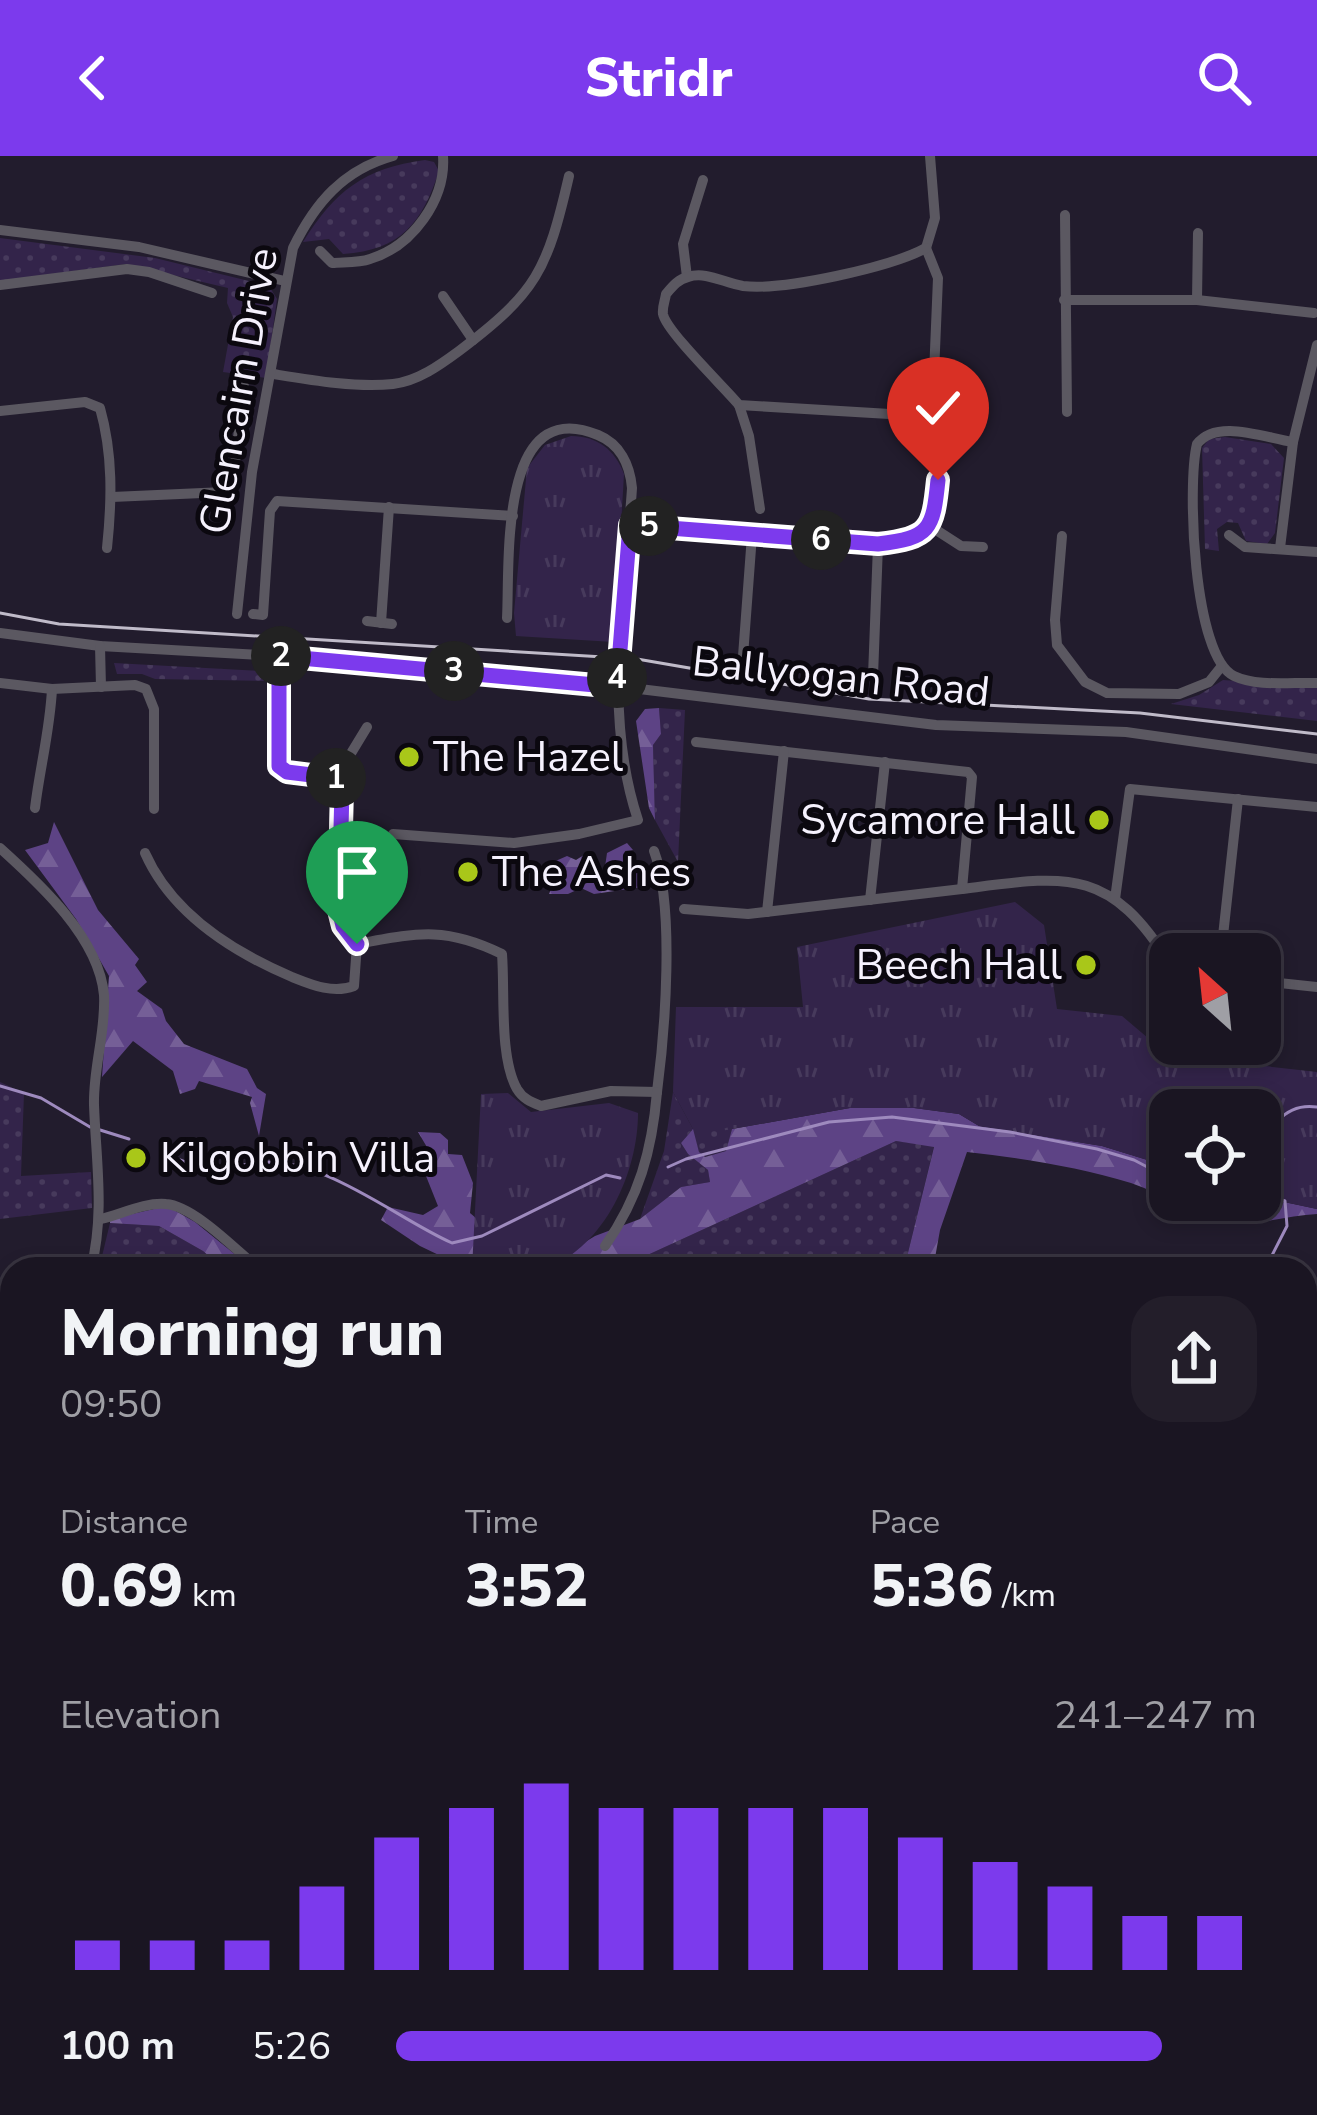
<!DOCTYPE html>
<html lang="en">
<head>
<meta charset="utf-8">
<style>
  body { margin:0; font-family:"Nunito Sans",sans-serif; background:#231e2a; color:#f1f3f6; height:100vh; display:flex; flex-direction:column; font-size:45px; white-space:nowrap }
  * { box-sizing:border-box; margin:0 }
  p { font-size:39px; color:#9f9fa5 }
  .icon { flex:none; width:66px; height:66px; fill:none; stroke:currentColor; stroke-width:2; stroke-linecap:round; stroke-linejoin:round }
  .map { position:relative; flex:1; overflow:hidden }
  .sheet { position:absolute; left:0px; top:1101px; width:1317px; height:858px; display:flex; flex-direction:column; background:#1a1522; border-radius:36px 36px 0 0; box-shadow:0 6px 18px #0003,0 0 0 3px #383440 }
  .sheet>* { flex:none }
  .needle { width:78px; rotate:333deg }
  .fabs { position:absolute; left:1149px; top:777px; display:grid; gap:24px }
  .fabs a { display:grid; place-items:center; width:132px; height:132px; border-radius:24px; background:#1a1522; box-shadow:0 6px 18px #0003,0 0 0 3px #383440; font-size:60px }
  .pin { position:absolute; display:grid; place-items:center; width:102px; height:102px; color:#fff; margin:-123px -51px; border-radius:50% 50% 50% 0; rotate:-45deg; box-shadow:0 0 12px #0007 }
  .pin .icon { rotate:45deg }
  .km { position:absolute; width:60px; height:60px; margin:-30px; border-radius:50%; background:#222; color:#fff; font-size:33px; line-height:60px; text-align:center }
  .round { display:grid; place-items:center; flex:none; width:126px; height:126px; border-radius:36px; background:#231e2a }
  .summary { display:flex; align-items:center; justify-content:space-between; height:204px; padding:0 60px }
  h1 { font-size:66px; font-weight:800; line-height:90px }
  .metrics { display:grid; grid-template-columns:repeat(3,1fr); gap:18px; height:204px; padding:12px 60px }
  .metrics div { display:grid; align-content:center }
  .metrics b { font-size:60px; font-weight:800 }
  .metrics small { font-size:33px; font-weight:400 }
  .metrics p { font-size:33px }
  .chart { height:336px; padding:24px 60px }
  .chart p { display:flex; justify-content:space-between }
  .chart svg { width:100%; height:216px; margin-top:12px; stroke:#7c3aed; stroke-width:6 }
  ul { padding:0 60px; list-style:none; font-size:39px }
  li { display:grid; grid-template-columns:192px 144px 1fr; align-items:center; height:90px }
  li i { height:30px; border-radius:15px; background:#7c3aed }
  header { display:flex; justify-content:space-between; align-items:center; height:156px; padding:0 60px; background:#7c3aed; color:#fff; font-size:54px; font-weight:800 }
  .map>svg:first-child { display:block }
</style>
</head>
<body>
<header><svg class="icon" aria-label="back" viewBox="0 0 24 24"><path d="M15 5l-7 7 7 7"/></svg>Stridr<svg class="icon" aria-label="search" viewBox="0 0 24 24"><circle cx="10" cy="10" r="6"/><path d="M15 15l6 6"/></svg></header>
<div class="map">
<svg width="1317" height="1959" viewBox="0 0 1317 1959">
  <defs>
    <pattern id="grass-dots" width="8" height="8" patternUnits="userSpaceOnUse" patternTransform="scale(3)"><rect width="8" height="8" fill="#33244a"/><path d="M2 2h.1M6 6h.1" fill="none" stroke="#473a5c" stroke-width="1.8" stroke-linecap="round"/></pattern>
    <pattern id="forest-firs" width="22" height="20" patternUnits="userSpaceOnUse" patternTransform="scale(3)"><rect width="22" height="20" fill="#5d4385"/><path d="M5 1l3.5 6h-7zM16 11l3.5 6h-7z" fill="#755f97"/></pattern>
    <pattern id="park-tufts" width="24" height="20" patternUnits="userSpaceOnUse" patternTransform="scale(3)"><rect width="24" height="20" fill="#33244a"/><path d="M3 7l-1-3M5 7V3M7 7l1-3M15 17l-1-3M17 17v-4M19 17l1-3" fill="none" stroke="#473a5c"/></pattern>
  </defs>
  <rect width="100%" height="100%" fill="#221c2d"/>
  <!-- grass -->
  <g fill="url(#grass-dots)">
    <path d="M 425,4 L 434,6 L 439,15 C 422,67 401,94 343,98 L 329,83 L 303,86 C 335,35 364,12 425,4 Z"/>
    <path d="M 0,82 L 155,102 L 269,130 L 277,143 L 266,222 L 223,216 L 233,161 L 227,147 L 228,132 L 126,108 L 0,125 Z"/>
    <path d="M 1225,281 L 1271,288 L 1284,302 L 1275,377 L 1267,388 L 1246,385 L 1238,367 L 1227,366 L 1217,373 L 1219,395 L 1205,393 L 1202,292 L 1209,283 Z"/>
    <path d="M 114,507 L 259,515 L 268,521 L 266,525 L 155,523 L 142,518 L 117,518 Z"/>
    <path d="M 1223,524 L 1317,531 L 1317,565 L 1171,548 L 1199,539 Z"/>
    <path d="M 659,552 L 685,554 L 678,706 L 655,664 L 653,589 L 661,578 Z"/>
    <path d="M 0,926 L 24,937 L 21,1020 L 91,1016 L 92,1052 L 0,1063 Z"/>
    <path d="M 673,936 L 693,973 L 732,973 L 726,995 L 704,1001 L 699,996 L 692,974 L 681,987 L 688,998 L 708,1014 L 710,1026 L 681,1031 L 640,1063 L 664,995 Z"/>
    <path d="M 896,985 L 934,990 L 904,1113 L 617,1113 Z"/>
    <path d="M 110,1067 L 159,1070 L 203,1095 L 224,1113 L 99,1113 Z"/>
    <path d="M 0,1171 L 12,1174 L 12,1373 L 0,1360 Z"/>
  </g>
  <!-- forest -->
  <g fill="url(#forest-firs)">
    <path d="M 659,552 L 661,578 L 653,589 L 655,664 L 649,652 L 636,565 L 645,553 Z"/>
    <path d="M 54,666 L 98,754 L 139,803 L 135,809 L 147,826 L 137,835 L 162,853 L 166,865 L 184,888 L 247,913 L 257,932 L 266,938 L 259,980 L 250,947 L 252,941 L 199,925 L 195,933 L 180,938 L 173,915 L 133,885 L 102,921 L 109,820 L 76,763 L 25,694 L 48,687 Z"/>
    <path d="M 627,687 L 633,694 L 625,695 L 623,705 L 630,716 L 642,717 L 642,731 L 594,738 L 581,732 L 568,738 L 549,738 L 555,723 L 551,707 L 567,700 L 576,704 L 587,697 L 577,717 L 583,729 L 604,718 L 607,697 Z"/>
    <path d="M 850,952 L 914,952 L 959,958 L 979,970 L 1102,990 L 1170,1011 L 1170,1044 L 1260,1041 L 1317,1053 L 1317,1058 C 1290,1059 1261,1069 1234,1067 C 1195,1064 1167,1039 1131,1027 C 1079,1011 1021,1002 967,996 L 940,1074 L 933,1113 L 904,1113 L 934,991 L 896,985 L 617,1113 L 541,1113 L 595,1080 L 640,1063 L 681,1031 L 710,1026 L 708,1014 L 688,998 L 681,987 L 693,973 L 699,996 L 705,1001 L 726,995 L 732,973 Z"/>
    <path d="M 418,976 L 440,977 L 448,984 L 448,998 L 462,999 L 473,1027 L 470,1057 L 536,1113 L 468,1113 L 420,1090 L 381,1064 L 388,1051 L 423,1059 L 438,1050 L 424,1015 L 434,1003 Z"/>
    <path d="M 167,1050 L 195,1066 L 253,1113 L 224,1113 L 203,1095 L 159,1070 L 110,1067 L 110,1063 Z"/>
    <path d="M 0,1353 L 12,1366 L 12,1472 L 5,1489 L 0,1485 Z"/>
  </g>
  <!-- park -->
  <g fill="url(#park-tufts)">
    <path d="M 571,280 C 597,280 615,294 624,318 L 614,486 L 516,480 L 514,457 L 527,312 L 545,289 Z"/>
    <path d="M 1015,746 L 1044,769 L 1057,853 L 1122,860 L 1168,899 L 1317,916 L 1317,1053 L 1260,1041 L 1260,954 L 1170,954 L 1170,1011 L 1102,990 L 979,970 L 959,958 L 914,952 L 850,952 L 721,975 L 693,973 L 673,936 L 676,851 L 803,851 L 797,791 Z"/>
    <path d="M 508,937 L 531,956 L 609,947 L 638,957 C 638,1016 605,1090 547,1112 C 528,1119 494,1113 472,1113 L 481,938 Z"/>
  </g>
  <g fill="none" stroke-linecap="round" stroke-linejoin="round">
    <!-- stream -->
    <g stroke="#9e8abe" stroke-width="3">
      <path d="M 0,930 L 41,942 L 90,971"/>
      <path d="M 100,974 L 129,983"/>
      <path d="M 180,1004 L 217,1019 C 228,1015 241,1008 253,1007 C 320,997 395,1062 452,1087 L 482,1080 L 606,1019 L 620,1022"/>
      <path d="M 1260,1004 C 1266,975 1283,946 1317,951"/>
      <path d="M 668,1011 L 686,1003 L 829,966 L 892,961 L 1010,976 L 1097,993 L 1134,1004 L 1170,1023"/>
      <path d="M 1260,1036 L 1285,1045 L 1287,1070 L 1265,1113"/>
    </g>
    <!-- minor -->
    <g stroke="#5b5861" stroke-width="10">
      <path d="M 1065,59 L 1067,256"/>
      <path d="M 0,74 L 139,91 L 285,125"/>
      <path d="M 926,92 L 938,122 L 934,218"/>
      <path d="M 926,92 L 935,62 L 930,0"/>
      <path d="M 320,95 L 332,107 C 344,106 359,107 370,103 C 413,90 446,43 443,0"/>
      <path d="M 687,121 L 683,88 L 703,24"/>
      <path d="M 0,129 L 127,113 L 149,116 L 212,137"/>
      <path d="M 443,140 L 473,184"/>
      <path d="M 1064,144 L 1197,144 L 1314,157"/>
      <path d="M 1197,144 L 1198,77"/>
      <path d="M 273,218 C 310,224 356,232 393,228 C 418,225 440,209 459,195 C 537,136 547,115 569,20"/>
      <path d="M 739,249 L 749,280 L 760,353"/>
      <path d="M 0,255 L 85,246 L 100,252 C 113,298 112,344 107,392"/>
      <path d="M 1293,286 C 1265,282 1217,262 1197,288 C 1187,328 1193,501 1234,520 C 1257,531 1292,526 1317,527"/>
      <path d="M 112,341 L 225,336 L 233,325 L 244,230"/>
      <path d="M 630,369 L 878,389 C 892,387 913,388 925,378 C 947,358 942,280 923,260 L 739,249 C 724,231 666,175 663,158 C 662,151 665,145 666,138 C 672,131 678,123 688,121 C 706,115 724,127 743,130 C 783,135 891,111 926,92"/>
      <path d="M 930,370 L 961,390 L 983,391"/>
      <path d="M 1229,379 L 1245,391 L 1317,396"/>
      <path d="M 1062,380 L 1055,464 L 1057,489 L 1085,526 L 1107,537 L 1179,538 L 1209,526 L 1221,511"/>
      <path d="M 1280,392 L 1293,286 L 1317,189"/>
      <path d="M 237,458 L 252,316 L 293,92 C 315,47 343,14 393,0"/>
      <path d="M 253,458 L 263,459 L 270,355 L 277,345 L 513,360"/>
      <path d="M 367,465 L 392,468"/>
      <path d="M 381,467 L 389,351"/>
      <path d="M 0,477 L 100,490 L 279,500 L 590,527 L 936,569 L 1126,576 L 1317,603"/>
      <path d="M 100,490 L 101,531"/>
      <path d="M 279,500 L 279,611 L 287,616 L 336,622 L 342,632 L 339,754 L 343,770 L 357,788"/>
      <path d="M 743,500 L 752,379"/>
      <path d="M 873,520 L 878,389"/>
      <path d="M 0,527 L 52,533 L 135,529 L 146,533 L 154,553 L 154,653"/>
      <path d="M 696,586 L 968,616 L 972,621 L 962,733 C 1065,720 1109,709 1170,808"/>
      <path d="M 336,622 L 367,571"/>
      <path d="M 35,652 C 40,611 50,574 52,533"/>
      <path d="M 393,678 L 514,687 L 579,678 L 638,664 C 602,556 625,442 632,332 C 630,309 620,288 598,279 C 498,237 510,407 507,462"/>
      <path d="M 0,692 C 40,728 99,782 104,839 C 106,876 93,912 94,949 C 96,1005 105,1057 91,1113"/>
      <path d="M 145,697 C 172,758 233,796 292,821 C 312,829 333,838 354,830 L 357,788"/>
      <path d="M 1115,743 L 1130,633 L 1317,651"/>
      <path d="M 870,744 L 885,606"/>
      <path d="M 684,753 L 748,758 L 962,733"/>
      <path d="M 767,756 L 784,595"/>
      <path d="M 357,788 C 417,777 445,770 502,798 C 505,836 499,901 517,933 C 523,943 531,946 541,950 L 611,935 L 657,936 C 665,875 675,751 654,695"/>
      <path d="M 1221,798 L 1238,643"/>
      <path d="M 1260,825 L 1317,831"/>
      <path d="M 101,1063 C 121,1058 146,1046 166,1048 C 194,1050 237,1095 259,1113"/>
      <path d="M 605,1090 C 639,1041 652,995 657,936"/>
      <path d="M 1305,1229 L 1317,1189"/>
      <path d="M 1305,1363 L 1317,1346"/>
      <path d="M 1305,1389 L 1317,1393"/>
      <path d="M 1305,1510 L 1317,1513"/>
      <path d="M 0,1531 L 12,1500"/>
      <path d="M 7,1573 L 12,1556"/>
      <path d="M 1305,1625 L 1317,1628"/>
      <path d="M 1305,1685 L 1317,1689"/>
      <path d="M 0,1892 L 12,1913"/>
      <path d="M 38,1947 L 48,1959"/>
      <path d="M 825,1947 L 836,1959"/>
      <path d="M 1068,1947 L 1074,1959"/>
      <path d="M 1213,1947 L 1245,1959"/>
      <path d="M 704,1949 L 712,1959"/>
      <path d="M 214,1959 L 222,1947"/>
      <path d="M 731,1959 L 748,1947"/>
      <path d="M 1255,1959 L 1263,1947"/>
    </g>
    <!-- tram -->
    <path stroke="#c0bbc9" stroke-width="3" d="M 0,457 L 59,468 L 637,503 L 869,543 L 1140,557 L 1317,578"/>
  </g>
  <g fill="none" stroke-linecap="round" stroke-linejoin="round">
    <!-- route casing -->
    <g stroke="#fff" stroke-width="24">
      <path id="route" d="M 357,788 L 343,770 L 339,754 L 342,632 L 336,622 L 287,616 L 279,610 L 279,500 L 617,531 L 630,369 L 878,388 C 930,382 933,374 938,324"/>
    </g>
    <!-- route -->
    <use href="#route" stroke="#7c3aed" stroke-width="15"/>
  </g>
  <!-- markers -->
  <g fill="#a9c719" stroke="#0b080f" stroke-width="4.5">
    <circle cx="409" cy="601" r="12"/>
    <circle cx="1099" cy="664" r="12"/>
    <circle cx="468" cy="716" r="12"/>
    <circle cx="1086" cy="809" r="12"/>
    <circle cx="136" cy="1002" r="12"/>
  </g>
  <g text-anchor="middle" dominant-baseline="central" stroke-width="10" stroke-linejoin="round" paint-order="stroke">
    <!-- street labels -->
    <g font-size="42" fill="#f5f1fd" stroke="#0b080f">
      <text transform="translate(239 235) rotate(-80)">Glencairn Drive</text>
      <text transform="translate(841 521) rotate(6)">Ballyogan Road</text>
    </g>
    <!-- poi labels -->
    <g font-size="42" fill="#f5f1fd" stroke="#0b080f" text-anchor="start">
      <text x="433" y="601">The Hazel</text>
      <text x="1075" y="664" text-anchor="end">Sycamore Hall</text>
      <text x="492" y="716">The Ashes</text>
      <text x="1062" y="809" text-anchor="end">Beech Hall</text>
      <text x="160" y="1002">Kilgobbin Villa</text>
    </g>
  </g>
</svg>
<div class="fabs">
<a><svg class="needle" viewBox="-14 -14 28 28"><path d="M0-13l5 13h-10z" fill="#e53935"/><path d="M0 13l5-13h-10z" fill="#9f9fa5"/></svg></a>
<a><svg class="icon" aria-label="locate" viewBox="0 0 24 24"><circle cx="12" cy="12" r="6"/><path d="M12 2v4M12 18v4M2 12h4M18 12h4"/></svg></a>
</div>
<div class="pin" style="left:357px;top:788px;background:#1e9e55"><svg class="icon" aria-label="arrive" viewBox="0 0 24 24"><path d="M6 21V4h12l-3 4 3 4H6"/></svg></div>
<div class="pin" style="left:938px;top:324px;background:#d93025"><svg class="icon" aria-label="check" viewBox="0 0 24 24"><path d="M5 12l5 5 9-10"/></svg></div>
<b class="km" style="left:336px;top:622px">1</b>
<b class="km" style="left:281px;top:500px">2</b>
<b class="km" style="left:454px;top:515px">3</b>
<b class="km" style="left:617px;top:522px">4</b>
<b class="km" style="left:649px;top:370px">5</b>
<b class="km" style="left:821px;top:384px">6</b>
<section class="sheet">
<div class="summary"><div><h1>Morning run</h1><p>09:50</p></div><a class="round"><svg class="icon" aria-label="share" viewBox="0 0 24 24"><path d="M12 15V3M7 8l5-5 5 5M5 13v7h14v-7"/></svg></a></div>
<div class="metrics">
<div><p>Distance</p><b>0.69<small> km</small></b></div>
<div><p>Time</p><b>3:52</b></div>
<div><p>Pace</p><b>5:36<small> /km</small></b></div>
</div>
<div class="chart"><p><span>Elevation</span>241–247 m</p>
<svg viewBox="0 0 160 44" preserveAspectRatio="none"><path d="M5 44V38M15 44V38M25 44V38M35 44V27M45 44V17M55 44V11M65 44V6M75 44V11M85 44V11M95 44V11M105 44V11M115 44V17M125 44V22M135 44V27M145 44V33M155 44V33"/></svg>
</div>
<ul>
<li><b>100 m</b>5:26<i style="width:89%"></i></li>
</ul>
</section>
</div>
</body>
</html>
